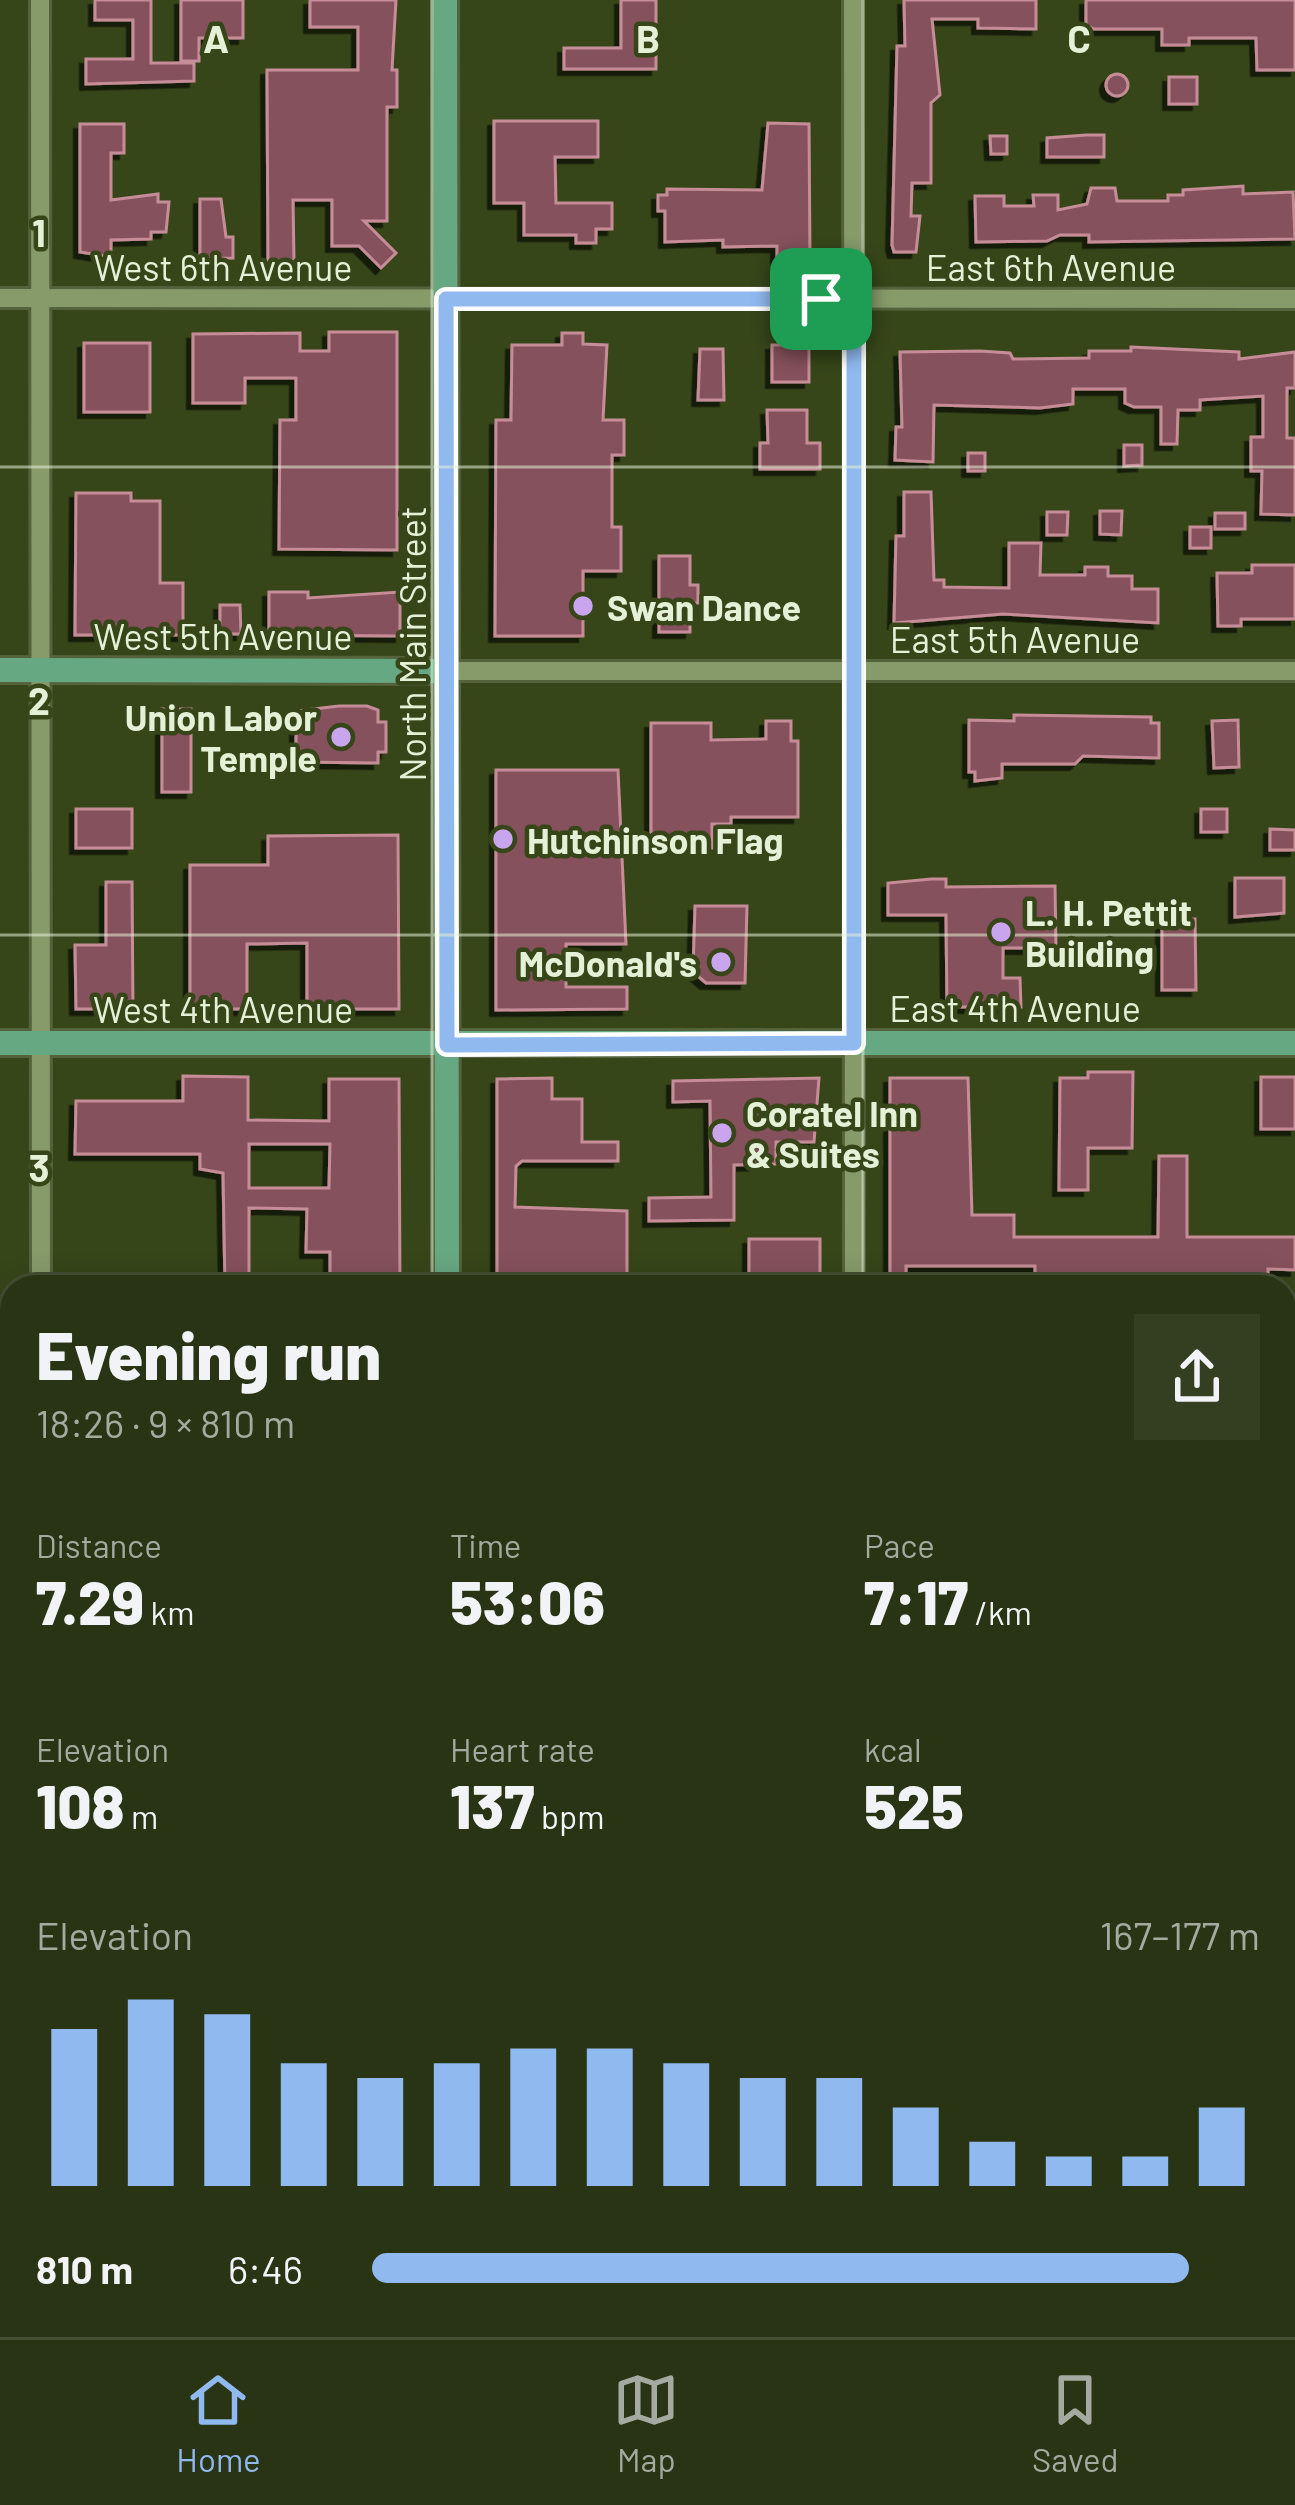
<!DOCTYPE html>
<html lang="en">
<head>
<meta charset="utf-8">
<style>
  body { margin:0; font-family:Barlow,sans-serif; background:#343f21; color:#f1f3f6; height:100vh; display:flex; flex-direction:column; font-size:45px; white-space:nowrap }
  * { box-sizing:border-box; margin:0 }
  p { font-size:39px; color:#a5aaa0 }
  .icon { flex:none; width:66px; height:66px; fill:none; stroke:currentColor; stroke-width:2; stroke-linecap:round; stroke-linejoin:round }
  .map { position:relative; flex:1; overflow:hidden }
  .side { position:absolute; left:0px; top:1275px; width:1296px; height:1062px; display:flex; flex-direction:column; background:#283413; border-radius:36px 36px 0 0; box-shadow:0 6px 30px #0003,0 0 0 3px #444f33 }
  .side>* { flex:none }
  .pin { position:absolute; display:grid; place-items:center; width:102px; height:102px; color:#fff; margin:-51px; border-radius:24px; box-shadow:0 6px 18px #0006 }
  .round { display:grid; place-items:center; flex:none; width:126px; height:126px; border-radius:0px; background:#343f21 }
  .head { display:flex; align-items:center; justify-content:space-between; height:204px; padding:0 36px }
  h1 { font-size:66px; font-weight:800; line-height:90px }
  .metrics { display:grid; grid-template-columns:repeat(3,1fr); gap:18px; height:204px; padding:12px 36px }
  .metrics div { display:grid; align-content:center }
  .metrics b { font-size:60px; font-weight:800 }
  .metrics small { font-size:33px; font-weight:400 }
  .metrics p { font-size:33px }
  .chart { height:336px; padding:24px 36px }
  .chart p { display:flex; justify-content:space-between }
  .chart svg { width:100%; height:216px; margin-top:12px; stroke:#90b9f0; stroke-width:6 }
  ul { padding:0 36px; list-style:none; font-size:39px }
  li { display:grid; grid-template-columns:192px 144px 1fr; align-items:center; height:90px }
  li i { height:30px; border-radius:15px; background:#90b9f0 }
  .menu { display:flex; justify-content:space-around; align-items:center; height:168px; border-top:3px solid #444f33; background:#283413; font-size:33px; color:#a5aaa0 }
  .menu a { display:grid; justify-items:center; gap:6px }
  .menu .current { color:#90b9f0 }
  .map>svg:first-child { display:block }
</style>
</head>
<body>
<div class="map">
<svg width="1295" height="2337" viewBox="0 0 1295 2337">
  <defs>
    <filter id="shadow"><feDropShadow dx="-5.5" dy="5.5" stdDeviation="0" flood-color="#0009"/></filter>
  </defs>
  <rect width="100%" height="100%" fill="#364619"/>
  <!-- green -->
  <path fill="#704303" d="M 6,2056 L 9,2197 L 0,2197 L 0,2057 Z"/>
  <!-- building -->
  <g fill="#85515b" stroke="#c68d98" stroke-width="3" fill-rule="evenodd" filter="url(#shadow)">
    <path d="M 95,0 L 151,0 L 151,63 L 194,63 L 194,81 L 86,84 L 86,59 L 133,59 L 133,20 L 95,20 Z"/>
    <path d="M 181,0 L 243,0 L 243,38 L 199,38 L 199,61 L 181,61 Z"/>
    <path d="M 310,0 L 396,0 L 392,70 L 397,70 L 397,107 L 387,107 L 387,221 L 364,221 L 396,253 L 381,268 L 359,246 L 332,246 L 332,200 L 293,200 L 294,261 L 268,261 L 267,70 L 358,70 L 358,27 L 310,27 Z"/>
    <path d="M 621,0 L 656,0 L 656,69 L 564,69 L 564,48 L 621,48 Z"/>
    <path d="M 904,0 L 1036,0 L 1036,29 L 978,28 L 978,19 L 932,19 L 940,95 L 931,103 L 931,183 L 912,183 L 911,216 L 920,216 L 916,252 L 894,252 L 892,245 L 897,46 L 905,46 Z"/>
    <path d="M 1086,0 L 1295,0 L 1295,70 L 1257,70 L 1256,38 L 1189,38 L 1189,45 L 1162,45 L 1162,29 L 1094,29 L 1086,25 Z"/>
    <circle cx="1117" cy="85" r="11"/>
    <rect x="1169" y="77" width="28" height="27"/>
    <path d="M 494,121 L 598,121 L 598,157 L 555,157 L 556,203 L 612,203 L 612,229 L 596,229 L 596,243 L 576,243 L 576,235 L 524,235 L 524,203 L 494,203 Z"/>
    <path d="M 768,123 L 809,124 L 810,257 L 777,257 L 777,246 L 723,247 L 723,240 L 665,242 L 665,211 L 658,211 L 658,195 L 667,195 L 667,189 L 762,190 Z"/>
    <path d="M 80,124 L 124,124 L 124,153 L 111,153 L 111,200 L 158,194 L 158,202 L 169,202 L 166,232 L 151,232 L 151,239 L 111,240 L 111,257 L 80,252 Z"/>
    <path d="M 1086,135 L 1104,135 L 1104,157 L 1047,157 L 1047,138 Z"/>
    <path d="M 990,136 L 1007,136 L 1007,154 L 991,154 Z"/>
    <path d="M 1243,186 L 1243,194 L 1293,192 L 1295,239 L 1089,242 L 1089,235 L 1060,235 L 1047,241 L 976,242 L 975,196 L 1004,196 L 1004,206 L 1034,206 L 1033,195 L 1058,195 L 1058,210 L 1087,204 L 1091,188 L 1115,188 L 1117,201 L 1168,201 L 1168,195 L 1183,195 L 1183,190 Z"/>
    <path d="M 200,199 L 221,199 L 226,237 L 233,237 L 233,258 L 200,259 Z"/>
    <path d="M 329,332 L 397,332 L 397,550 L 279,549 L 280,420 L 296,420 L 296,378 L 245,378 L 245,403 L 193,403 L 193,334 L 300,333 L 300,351 L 329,351 Z"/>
    <path d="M 562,333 L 583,333 L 583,344 L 607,345 L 603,420 L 624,420 L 624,455 L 612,455 L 612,527 L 621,527 L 621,571 L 583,571 L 583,636 L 495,636 L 496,420 L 511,420 L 512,345 L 562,345 Z"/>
    <rect x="84" y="343" width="66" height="69"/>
    <rect x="772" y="345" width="37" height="37"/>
    <path d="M 1131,347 L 1239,352 L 1239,359 L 1295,352 L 1295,388 L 1287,388 L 1287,438 L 1295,438 L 1295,515 L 1261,514 L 1262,471 L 1251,471 L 1251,437 L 1263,437 L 1263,396 L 1200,400 L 1200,410 L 1178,410 L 1177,444 L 1161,444 L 1161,407 L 1134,407 L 1125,403 L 1125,389 L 1073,389 L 1073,404 L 1040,408 L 934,405 L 933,462 L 895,460 L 896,427 L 902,427 L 900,352 L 980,351 L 1010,353 L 1013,359 L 1089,358 L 1089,351 L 1131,351 Z"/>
    <path d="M 700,349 L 723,349 L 724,400 L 698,400 Z"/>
    <path d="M 767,410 L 807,410 L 807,443 L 820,443 L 820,469 L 760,469 L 760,443 L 768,443 Z"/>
    <path d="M 1124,445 L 1142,445 L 1142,465 L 1124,466 Z"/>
    <rect x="968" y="453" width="17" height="18"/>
    <path d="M 904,492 L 931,492 L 934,580 L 944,580 L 944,587 L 1009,588 L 1009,543 L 1041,543 L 1040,575 L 1085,575 L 1085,567 L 1108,567 L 1108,576 L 1132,576 L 1132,589 L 1158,589 L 1158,623 L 1003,614 L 894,623 L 896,536 L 904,536 Z"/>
    <path d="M 76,493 L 131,493 L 131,501 L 160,501 L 160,583 L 183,583 L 183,635 L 75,635 Z"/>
    <path d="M 1100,511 L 1122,511 L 1121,535 L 1100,534 Z"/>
    <path d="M 1047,512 L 1068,512 L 1067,535 L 1047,535 Z"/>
    <rect x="1215" y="513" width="30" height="16"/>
    <rect x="1190" y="527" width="21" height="21"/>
    <path d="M 659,556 L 690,556 L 690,585 L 698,585 L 698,603 L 690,603 L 690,632 L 659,632 Z"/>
    <path d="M 1252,565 L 1295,565 L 1295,619 L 1241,619 L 1241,626 L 1218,626 L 1217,573 L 1252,573 Z"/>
    <path d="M 269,592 L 308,592 L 308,598 L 400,592 L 400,636 L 269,635 Z"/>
    <path d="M 220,605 L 240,605 L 241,634 L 220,634 Z"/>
    <path d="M 339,706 L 367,706 L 378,710 L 378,722 L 386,722 L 386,752 L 378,752 L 378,763 L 296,762 L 296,711 Z"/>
    <rect x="162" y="709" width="29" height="83"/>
    <path d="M 1014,715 L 1151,717 L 1151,723 L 1159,723 L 1159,758 L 1083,756 L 1075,764 L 1002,764 L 1002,778 L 975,781 L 975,772 L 969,772 L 969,720 L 1014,721 Z"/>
    <path d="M 1238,720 L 1239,767 L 1214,768 L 1212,721 Z"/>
    <path d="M 766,721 L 791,721 L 791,741 L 798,741 L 798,817 L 731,817 L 731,824 L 712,824 L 712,848 L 651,848 L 651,723 L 711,723 L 711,740 L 766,739 Z"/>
    <path d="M 496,770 L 618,770 L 626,944 L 566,944 L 566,987 L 627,987 L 627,1009 L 496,1010 Z"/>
    <rect x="76" y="809" width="56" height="39"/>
    <rect x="1201" y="809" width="26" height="23"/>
    <path d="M 1270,829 L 1295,830 L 1295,850 L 1270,850 Z"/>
    <path d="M 398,835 L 399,1009 L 307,1009 L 307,943 L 247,944 L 247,1009 L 190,1009 L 190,865 L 268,865 L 268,836 Z"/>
    <path d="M 1235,878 L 1284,878 L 1284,913 L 1235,917 Z"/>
    <path d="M 931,879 L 946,879 L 946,887 L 1055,886 L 1056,948 L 1003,948 L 1003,978 L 1020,978 L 1021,1007 L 947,1007 L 946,915 L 888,915 L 888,883 Z"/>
    <path d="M 106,882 L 132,882 L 133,1009 L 76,1009 L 75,945 L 106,945 Z"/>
    <path d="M 695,906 L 747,906 L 745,983 L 706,983 L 693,972 Z"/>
    <path d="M 1162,919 L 1195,919 L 1196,990 L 1162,990 Z"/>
    <path d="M 1088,1072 L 1133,1072 L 1132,1148 L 1088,1148 L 1088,1190 L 1059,1190 L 1060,1078 L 1088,1078 Z"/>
    <path d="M 183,1076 L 248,1077 L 248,1120 L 329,1121 L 329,1079 L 399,1079 L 400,1287 L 330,1287 L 330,1252 L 306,1252 L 307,1209 L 249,1208 L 249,1287 L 225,1287 L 223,1173 L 200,1169 L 200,1154 L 75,1154 L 76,1101 L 183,1101 ZM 249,1144 L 330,1144 L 329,1188 L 249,1188 Z"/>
    <rect x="1261" y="1077" width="34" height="52"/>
    <path d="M 552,1078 L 552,1099 L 582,1099 L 582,1142 L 618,1142 L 618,1161 L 522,1161 L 516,1166 L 515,1207 L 627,1211 L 627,1287 L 497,1287 L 497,1079 Z"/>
    <path d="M 819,1078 L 814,1142 L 776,1142 L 776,1164 L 734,1165 L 734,1220 L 649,1221 L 649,1198 L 711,1197 L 710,1101 L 673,1102 L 673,1081 Z"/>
    <path d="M 890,1078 L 968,1078 L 972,1215 L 1014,1215 L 1014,1237 L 1158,1237 L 1159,1156 L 1187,1156 L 1187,1237 L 1295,1237 L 1295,1270 L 1268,1269 L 1268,1287 L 1035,1287 L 1035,1266 L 906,1266 L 906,1287 L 890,1287 Z"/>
    <path d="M 749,1239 L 820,1239 L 820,1287 L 749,1283 Z"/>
  </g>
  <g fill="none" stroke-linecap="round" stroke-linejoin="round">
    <!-- street casing -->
    <g stroke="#55633c" stroke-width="24">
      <g id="street">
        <path d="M 40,0 L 41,1287"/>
        <path d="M 853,0 L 854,1287"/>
        <path d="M 0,298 L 1295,299"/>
        <path d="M 447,671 L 1295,671"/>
        <path d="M 1284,1432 L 1295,1432"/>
        <path d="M 1284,1820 L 1295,1820"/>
        <path d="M 1284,1860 L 1295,1860"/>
        <path d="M 1284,2226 L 1295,2226"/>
        <path d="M 0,2232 L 12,2231"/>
        <path d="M 0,2267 L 12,2267"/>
        <path d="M 1284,2270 L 1295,2270"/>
        <path d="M 44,2325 L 44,2337"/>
        <path d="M 857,2325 L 857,2337"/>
      </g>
    </g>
    <!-- secondary casing -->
    <g stroke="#55633c" stroke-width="30">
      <g id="secondary">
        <path d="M 445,0 L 447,1287"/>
        <path d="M 0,670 L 447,671"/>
        <path d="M 0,1043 L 1295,1043"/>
        <path d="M 0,1823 L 12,1837"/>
        <path d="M 0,1860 L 12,1844"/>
        <path d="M 450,2325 L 450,2337"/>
      </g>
    </g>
    <!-- street -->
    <use href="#street" stroke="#869a6a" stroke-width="18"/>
    <!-- secondary -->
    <use href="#secondary" stroke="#66a882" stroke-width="24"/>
    <!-- rail -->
    <g stroke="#b9c6a7" stroke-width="6" stroke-dasharray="15 15" stroke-linecap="butt">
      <path d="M 0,1414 L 12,1416"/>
      <path d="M 1284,1610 L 1295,1612"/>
    </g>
  </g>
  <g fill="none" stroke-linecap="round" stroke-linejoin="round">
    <!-- route casing -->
    <g stroke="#fff" stroke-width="24">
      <path id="route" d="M 446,299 L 854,299 L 854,1043 L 447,1045 Z"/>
    </g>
    <!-- route -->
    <use href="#route" stroke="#90b9f0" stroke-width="15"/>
  </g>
  <!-- grid -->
  <path fill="none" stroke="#e5f1d7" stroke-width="3" stroke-opacity="0.55" d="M 432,0 L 432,1287M 863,0 L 863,1287M 0,467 L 1295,467M 0,935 L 1295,935M 0,1402 L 12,1402M 1284,1402 L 1295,1402M 0,1870 L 12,1870M 1284,1870 L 1295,1870M 432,2325 L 432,2337M 863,2325 L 863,2337"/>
  <!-- markers -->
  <g fill="#c9a5ee" stroke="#364619" stroke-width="4.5">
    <circle cx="583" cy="606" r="12"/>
    <circle cx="341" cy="737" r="12"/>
    <circle cx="503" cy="839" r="12"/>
    <circle cx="1001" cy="932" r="12"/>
    <circle cx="721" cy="962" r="12"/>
    <circle cx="722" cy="1133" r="12"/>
  </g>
  <g text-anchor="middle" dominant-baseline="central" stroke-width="9" stroke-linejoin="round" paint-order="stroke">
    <!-- street labels -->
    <g font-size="36" fill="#e5f1d7" stroke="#364619">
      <text x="223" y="266">West 6th Avenue</text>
      <text x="1051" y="266">East 6th Avenue</text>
      <text x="223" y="635">West 5th Avenue</text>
      <text x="1015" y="638">East 5th Avenue</text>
      <text transform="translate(411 644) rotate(-90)">North Main Street</text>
      <text x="1015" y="1007">East 4th Avenue</text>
      <text x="223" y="1008">West 4th Avenue</text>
    </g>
    <!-- poi labels -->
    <g font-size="36" font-weight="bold" fill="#e5f1d7" stroke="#364619" text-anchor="start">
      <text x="607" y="606">Swan Dance</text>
      <text x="317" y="716" text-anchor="end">Union Labor<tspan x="317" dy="41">Temple</tspan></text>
      <text x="527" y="839">Hutchinson Flag</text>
      <text x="1025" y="911">L. H. Pettit<tspan x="1025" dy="41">Building</tspan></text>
      <text x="697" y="962" text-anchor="end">McDonald's</text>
      <text x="746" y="1112">Coratel Inn<tspan x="746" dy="41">&amp; Suites</tspan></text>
    </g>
  </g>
  <g font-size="39" text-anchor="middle" font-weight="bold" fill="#e5f1d7" stroke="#364619" stroke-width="9" stroke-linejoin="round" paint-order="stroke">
    <text x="216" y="53">A</text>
    <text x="648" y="53">B</text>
    <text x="1079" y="53">C</text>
    <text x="39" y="247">1</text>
    <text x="39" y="715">2</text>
    <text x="39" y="1182">3</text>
  </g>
</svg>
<div class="pin" style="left:821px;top:299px;background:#1e9e55"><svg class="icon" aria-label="arrive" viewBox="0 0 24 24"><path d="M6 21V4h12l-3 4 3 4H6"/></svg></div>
<section class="side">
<div class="head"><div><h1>Evening run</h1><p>18:26 · 9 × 810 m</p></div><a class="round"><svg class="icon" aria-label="share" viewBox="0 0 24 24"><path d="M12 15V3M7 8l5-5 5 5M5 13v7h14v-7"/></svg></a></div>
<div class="metrics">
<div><p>Distance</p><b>7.29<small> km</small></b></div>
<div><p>Time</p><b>53:06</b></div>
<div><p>Pace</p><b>7:17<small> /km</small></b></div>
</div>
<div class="metrics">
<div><p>Elevation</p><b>108<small> m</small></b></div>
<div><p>Heart rate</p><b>137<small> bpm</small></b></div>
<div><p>kcal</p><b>525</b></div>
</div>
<div class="chart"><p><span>Elevation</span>167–177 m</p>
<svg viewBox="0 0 160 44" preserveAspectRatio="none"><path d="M5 44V12M15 44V6M25 44V9M35 44V19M45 44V22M55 44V19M65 44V16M75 44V16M85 44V19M95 44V22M105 44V22M115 44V28M125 44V35M135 44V38M145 44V38M155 44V28"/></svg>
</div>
<ul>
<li><b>810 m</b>6:46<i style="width:92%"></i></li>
</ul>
</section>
</div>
<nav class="menu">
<a class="current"><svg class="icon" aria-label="home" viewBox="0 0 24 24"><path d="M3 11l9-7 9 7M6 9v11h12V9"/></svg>Home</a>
<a><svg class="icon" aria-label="map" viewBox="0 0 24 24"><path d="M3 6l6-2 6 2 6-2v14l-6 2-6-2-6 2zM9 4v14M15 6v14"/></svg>Map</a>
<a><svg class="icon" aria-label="saved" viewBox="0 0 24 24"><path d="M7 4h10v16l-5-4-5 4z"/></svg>Saved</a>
</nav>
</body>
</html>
